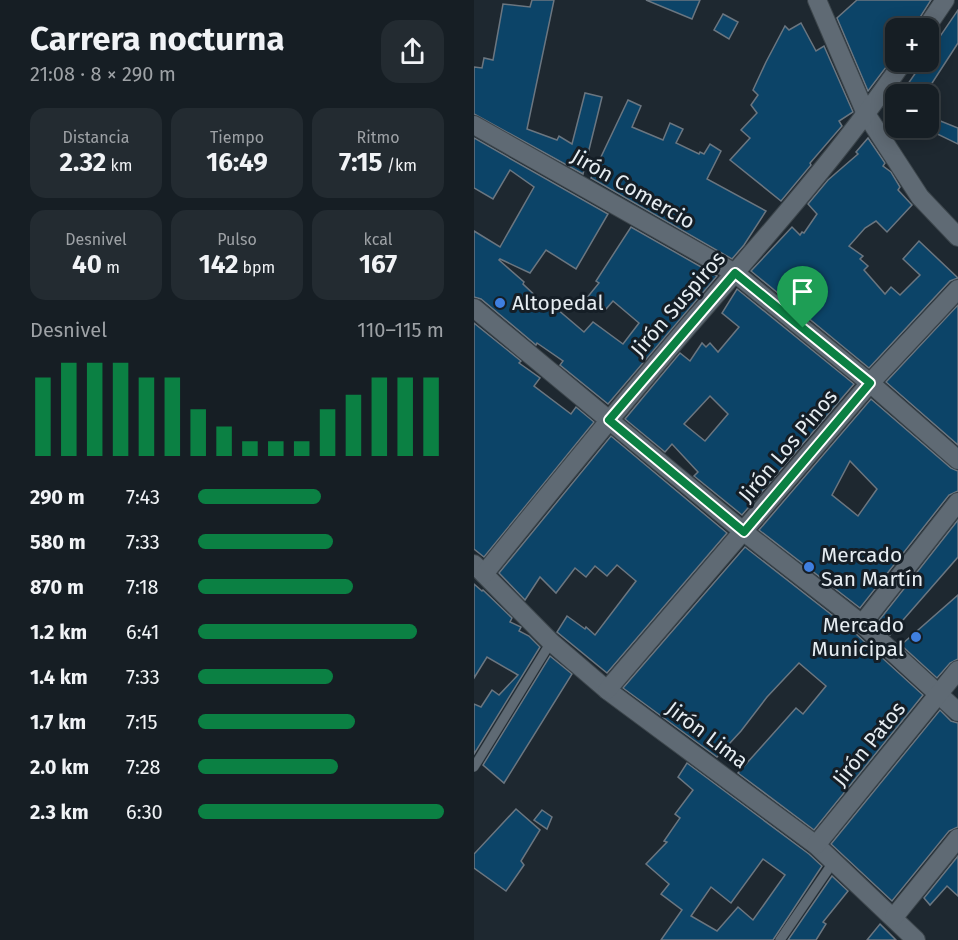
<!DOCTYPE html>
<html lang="es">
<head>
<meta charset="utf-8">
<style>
  body { margin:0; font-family:"Fira Sans",sans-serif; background:#232b31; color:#f1f3f6; height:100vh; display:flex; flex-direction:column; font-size:22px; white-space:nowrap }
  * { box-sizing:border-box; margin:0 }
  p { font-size:20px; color:#9ea2a6 }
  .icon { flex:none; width:33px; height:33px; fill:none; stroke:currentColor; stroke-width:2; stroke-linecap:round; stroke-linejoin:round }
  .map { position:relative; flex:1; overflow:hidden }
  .drawer { display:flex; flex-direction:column; background:#161e24; width:474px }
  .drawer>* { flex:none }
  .tools { position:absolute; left:411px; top:18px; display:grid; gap:12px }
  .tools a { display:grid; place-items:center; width:54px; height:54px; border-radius:12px; background:#161e24; box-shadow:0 3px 15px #0003,0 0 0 2px #353c41; font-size:30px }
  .pin { position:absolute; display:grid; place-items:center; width:51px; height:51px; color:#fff; margin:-62px -26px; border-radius:50% 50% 50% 0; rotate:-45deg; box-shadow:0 0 6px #0007 }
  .pin .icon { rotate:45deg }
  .round { display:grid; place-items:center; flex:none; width:63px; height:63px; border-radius:18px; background:#232b31 }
  .overview { display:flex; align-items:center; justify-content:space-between; height:102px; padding:0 30px }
  h1 { font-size:33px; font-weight:700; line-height:45px }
  .figures { display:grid; grid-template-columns:repeat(3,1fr); gap:9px; height:102px; padding:6px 30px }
  .figures div { display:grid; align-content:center; border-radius:15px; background:#232b31; text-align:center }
  .figures b { font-size:26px; font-weight:700 }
  .figures small { font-size:16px; font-weight:400 }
  .figures p { font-size:16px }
  .chart { height:168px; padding:12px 30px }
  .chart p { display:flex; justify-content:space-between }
  .chart svg { width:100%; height:108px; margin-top:6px; stroke:#0b8043; stroke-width:6 }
  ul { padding:0 30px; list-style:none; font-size:20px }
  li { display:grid; grid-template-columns:96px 72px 1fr; align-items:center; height:45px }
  li i { height:15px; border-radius:8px; background:#0b8043 }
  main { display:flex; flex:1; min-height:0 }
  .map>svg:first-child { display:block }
</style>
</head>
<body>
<main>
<section class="drawer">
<div class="overview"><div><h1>Carrera nocturna</h1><p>21:08 · 8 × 290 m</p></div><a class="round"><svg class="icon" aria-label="share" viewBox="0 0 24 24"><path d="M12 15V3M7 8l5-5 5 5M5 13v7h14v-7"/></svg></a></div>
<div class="figures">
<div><p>Distancia</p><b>2.32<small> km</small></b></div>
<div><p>Tiempo</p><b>16:49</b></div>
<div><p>Ritmo</p><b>7:15<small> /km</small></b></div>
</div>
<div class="figures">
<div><p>Desnivel</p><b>40<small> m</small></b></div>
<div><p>Pulso</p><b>142<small> bpm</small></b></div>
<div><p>kcal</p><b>167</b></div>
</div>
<div class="chart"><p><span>Desnivel</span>110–115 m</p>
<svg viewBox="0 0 160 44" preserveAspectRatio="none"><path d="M5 44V12M15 44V6M25 44V6M35 44V6M45 44V12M55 44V12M65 44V25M75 44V32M85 44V38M95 44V38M105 44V38M115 44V25M125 44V19M135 44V12M145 44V12M155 44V12"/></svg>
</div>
<ul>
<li><b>290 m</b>7:43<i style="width:50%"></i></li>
<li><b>580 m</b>7:33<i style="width:55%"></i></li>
<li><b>870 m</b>7:18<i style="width:63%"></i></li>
<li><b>1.2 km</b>6:41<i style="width:89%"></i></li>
<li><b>1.4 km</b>7:33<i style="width:55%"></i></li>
<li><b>1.7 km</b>7:15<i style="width:64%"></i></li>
<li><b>2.0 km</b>7:28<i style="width:57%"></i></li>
<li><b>2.3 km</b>6:30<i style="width:100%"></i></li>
</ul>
</section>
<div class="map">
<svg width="484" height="940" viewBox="0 0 484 940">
  <rect width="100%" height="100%" fill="#1e2830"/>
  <!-- building -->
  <g fill="#0c4468" stroke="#6b7680" stroke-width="1.5" fill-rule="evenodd">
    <path d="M 58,0 L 80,0 L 53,129 L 83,140 L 85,136 L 98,144 L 111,93 L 128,97 L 109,174 L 0,114 L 0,67 L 8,68 L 10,58 L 19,60 L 29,4 L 56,7 Z"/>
    <path d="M 172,0 L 226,0 L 218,19 Z"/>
    <path d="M 383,0 L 457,0 L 443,22 L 441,28 L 422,28 L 422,54 L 394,91 L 363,18 Z"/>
    <path d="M 484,10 L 484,43 L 451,94 L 427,94 L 449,62 L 454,62 L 454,54 Z"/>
    <path d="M 249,14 L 264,22 L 255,39 L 240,30 Z"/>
    <path d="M 327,23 L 342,51 L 350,46 L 379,112 L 365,121 L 368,126 L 336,163 L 337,165 L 307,201 L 256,160 L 276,138 L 267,130 L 283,113 L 277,105 L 284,95 L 279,90 L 292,62 L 311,26 L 315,30 Z"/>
    <path d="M 154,100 L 167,106 L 158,127 L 189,140 L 196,123 L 209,129 L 202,143 L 225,154 L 226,152 L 230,154 L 236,144 L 247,151 L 233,179 L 292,211 L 270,245 L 258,259 L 117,178 Z"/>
    <path d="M 454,116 L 484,128 L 484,144 L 451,128 L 454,128 Z"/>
    <path d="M 0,138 L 134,214 L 102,269 L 72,250 L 56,273 L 26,259 L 25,260 L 50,282 L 49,284 L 68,302 L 70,298 L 110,332 L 119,322 L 149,344 L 165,323 L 139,301 L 132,309 L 112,299 L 125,283 L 122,281 L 157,227 L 243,276 L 134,404 L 86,365 L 89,361 L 63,343 L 62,345 L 7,299 L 0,297 L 0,231 L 26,247 L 60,187 L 36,170 L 19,199 L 0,188 Z"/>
    <path d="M 394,138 L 411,163 L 409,166 L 417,172 L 426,187 L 424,190 L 438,205 L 413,232 L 402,221 L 391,228 L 375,246 L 389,256 L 386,259 L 394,266 L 390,270 L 411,294 L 417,287 L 426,295 L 446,275 L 429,259 L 445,241 L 484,278 L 476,281 L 395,368 L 277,271 L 318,227 L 326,235 L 328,232 L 330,233 L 343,214 L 334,204 L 354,180 L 384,154 L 382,152 Z"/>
    <path d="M 263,289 L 380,384 L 268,515 L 220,476 L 224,472 L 198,444 L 191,452 L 151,419 L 206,353 L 216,361 L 228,343 L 232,347 L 236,343 L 244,352 L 265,327 L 248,313 ZM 236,396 L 254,414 L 231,441 L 210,424 Z"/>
    <path d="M 484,305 L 484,445 L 412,382 Z"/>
    <path d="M 0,323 L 47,361 L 45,363 L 66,378 L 60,386 L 97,414 L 102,407 L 120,422 L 10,557 L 0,549 Z"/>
    <path d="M 397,399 L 477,468 L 484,471 L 484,491 L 475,495 L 386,608 L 285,530 ZM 376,461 L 403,489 L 384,516 L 358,495 Z"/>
    <path d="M 137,436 L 253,533 L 133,673 L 83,632 L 93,616 L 111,629 L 112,627 L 121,635 L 162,581 L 143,565 L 133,576 L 121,566 L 112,577 L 101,568 L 82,593 L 66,577 L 51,600 L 25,573 Z"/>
    <path d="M 484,520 L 484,557 L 416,635 L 403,623 Z"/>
    <path d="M 271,547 L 381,633 L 449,695 L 340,830 L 264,773 L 322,708 L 329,714 L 352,686 L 325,663 L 293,697 L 267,731 L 243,757 L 149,688 Z"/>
    <path d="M 0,584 L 8,591 L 9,590 L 38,618 L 36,622 L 47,627 L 45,631 L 55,636 L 66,647 L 0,754 L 0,704 L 7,707 L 18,690 L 25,695 L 44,675 L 13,657 L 0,678 Z"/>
    <path d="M 484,595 L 484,659 L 476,663 L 463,678 L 427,645 Z"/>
    <path d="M 76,656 L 98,674 L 30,783 L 9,765 Z"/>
    <path d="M 466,710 L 477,721 L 484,723 L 484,827 L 475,831 L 418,901 L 357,844 Z"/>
    <path d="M 213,763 L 335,854 L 348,866 L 299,940 L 187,940 L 208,910 L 187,894 L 195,884 L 172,864 L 193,842 L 190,841 L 206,818 L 201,814 L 219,790 L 204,777 ZM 289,859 L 311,875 L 279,920 L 264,907 L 243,931 L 217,916 L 237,887 L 257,903 Z"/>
    <path d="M 42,809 L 66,830 L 47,861 L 50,865 L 32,891 L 0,868 L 0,854 Z"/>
    <path d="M 68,810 L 78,817 L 73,829 L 60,820 Z"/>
    <path d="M 484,856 L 484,896 L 473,886 L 456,905 L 450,898 Z"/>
    <path d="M 358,876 L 374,891 L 349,922 L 352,924 L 342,940 L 314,940 Z"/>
    <path d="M 406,924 L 422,940 L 393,940 Z"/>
  </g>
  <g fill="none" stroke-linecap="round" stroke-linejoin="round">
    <!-- lane casing -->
    <g stroke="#3d464c" stroke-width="10">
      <g id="lane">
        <path d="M 0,767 L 77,642"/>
        <path d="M 306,940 L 360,861"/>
      </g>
    </g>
    <!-- street casing -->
    <g stroke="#3d464c" stroke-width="20">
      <g id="street">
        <path d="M 343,0 L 392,114 L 446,197 L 484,237"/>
        <path d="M 452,28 L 471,0"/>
        <path d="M 0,125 L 261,273 L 396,383 L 484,460"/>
        <path d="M 0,308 L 270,532 L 388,624 L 484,712"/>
        <path d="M 0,564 L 77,642 L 133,690 L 342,845 L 442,940"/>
        <path d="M 10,574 C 76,492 143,410 212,329 C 286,244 365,155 429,62"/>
        <path d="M 388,624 L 484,502"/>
        <path d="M 133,690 L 396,383 L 484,289"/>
        <path d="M 342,845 L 484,670"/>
        <path d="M 420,917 L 484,838"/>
      </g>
    </g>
    <!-- lane -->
    <use href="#lane" stroke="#5f6a74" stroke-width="9"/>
    <!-- street -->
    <use href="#street" stroke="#5f6a74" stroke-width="18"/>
  </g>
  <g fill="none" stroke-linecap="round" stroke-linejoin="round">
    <!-- route casing -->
    <g stroke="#fff" stroke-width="12">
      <path id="route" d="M 261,273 L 396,383 L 270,532 L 135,420 Z"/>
    </g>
    <!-- route -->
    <use href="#route" stroke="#0b8043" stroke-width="8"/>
  </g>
  <!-- markers -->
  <g fill="#3f7fe0" stroke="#151e26" stroke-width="2">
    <circle cx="26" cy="303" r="6"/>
    <circle cx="335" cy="567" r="6"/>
    <circle cx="442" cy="637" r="6"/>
  </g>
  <g text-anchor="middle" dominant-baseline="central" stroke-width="6" stroke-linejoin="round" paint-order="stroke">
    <!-- street labels -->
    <g font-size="21" fill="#e6edf2" stroke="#151e26">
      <text transform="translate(159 189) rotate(30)">Jirón Comercio</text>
      <text transform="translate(204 304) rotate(-49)">Jirón Suspiros</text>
      <text transform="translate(314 446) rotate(-50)">Jirón Los Pinos</text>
      <text transform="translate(233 735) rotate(37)">Jirón Lima</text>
      <text transform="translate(395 744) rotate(-51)">Jirón Patos</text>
    </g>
    <!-- poi labels -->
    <g font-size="21" fill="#e6edf2" stroke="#151e26" text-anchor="start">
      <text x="38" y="303">Altopedal</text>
      <text x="347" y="555">Mercado<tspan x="347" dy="24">San Martín</tspan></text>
      <text x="430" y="625" text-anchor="end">Mercado<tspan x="430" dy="24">Municipal</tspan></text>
    </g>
  </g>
</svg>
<div class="tools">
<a>+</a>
<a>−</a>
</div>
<div class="pin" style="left:329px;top:328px;background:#1e9e55"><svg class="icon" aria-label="arrive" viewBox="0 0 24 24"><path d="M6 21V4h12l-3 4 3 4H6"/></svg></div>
</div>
</main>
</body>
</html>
